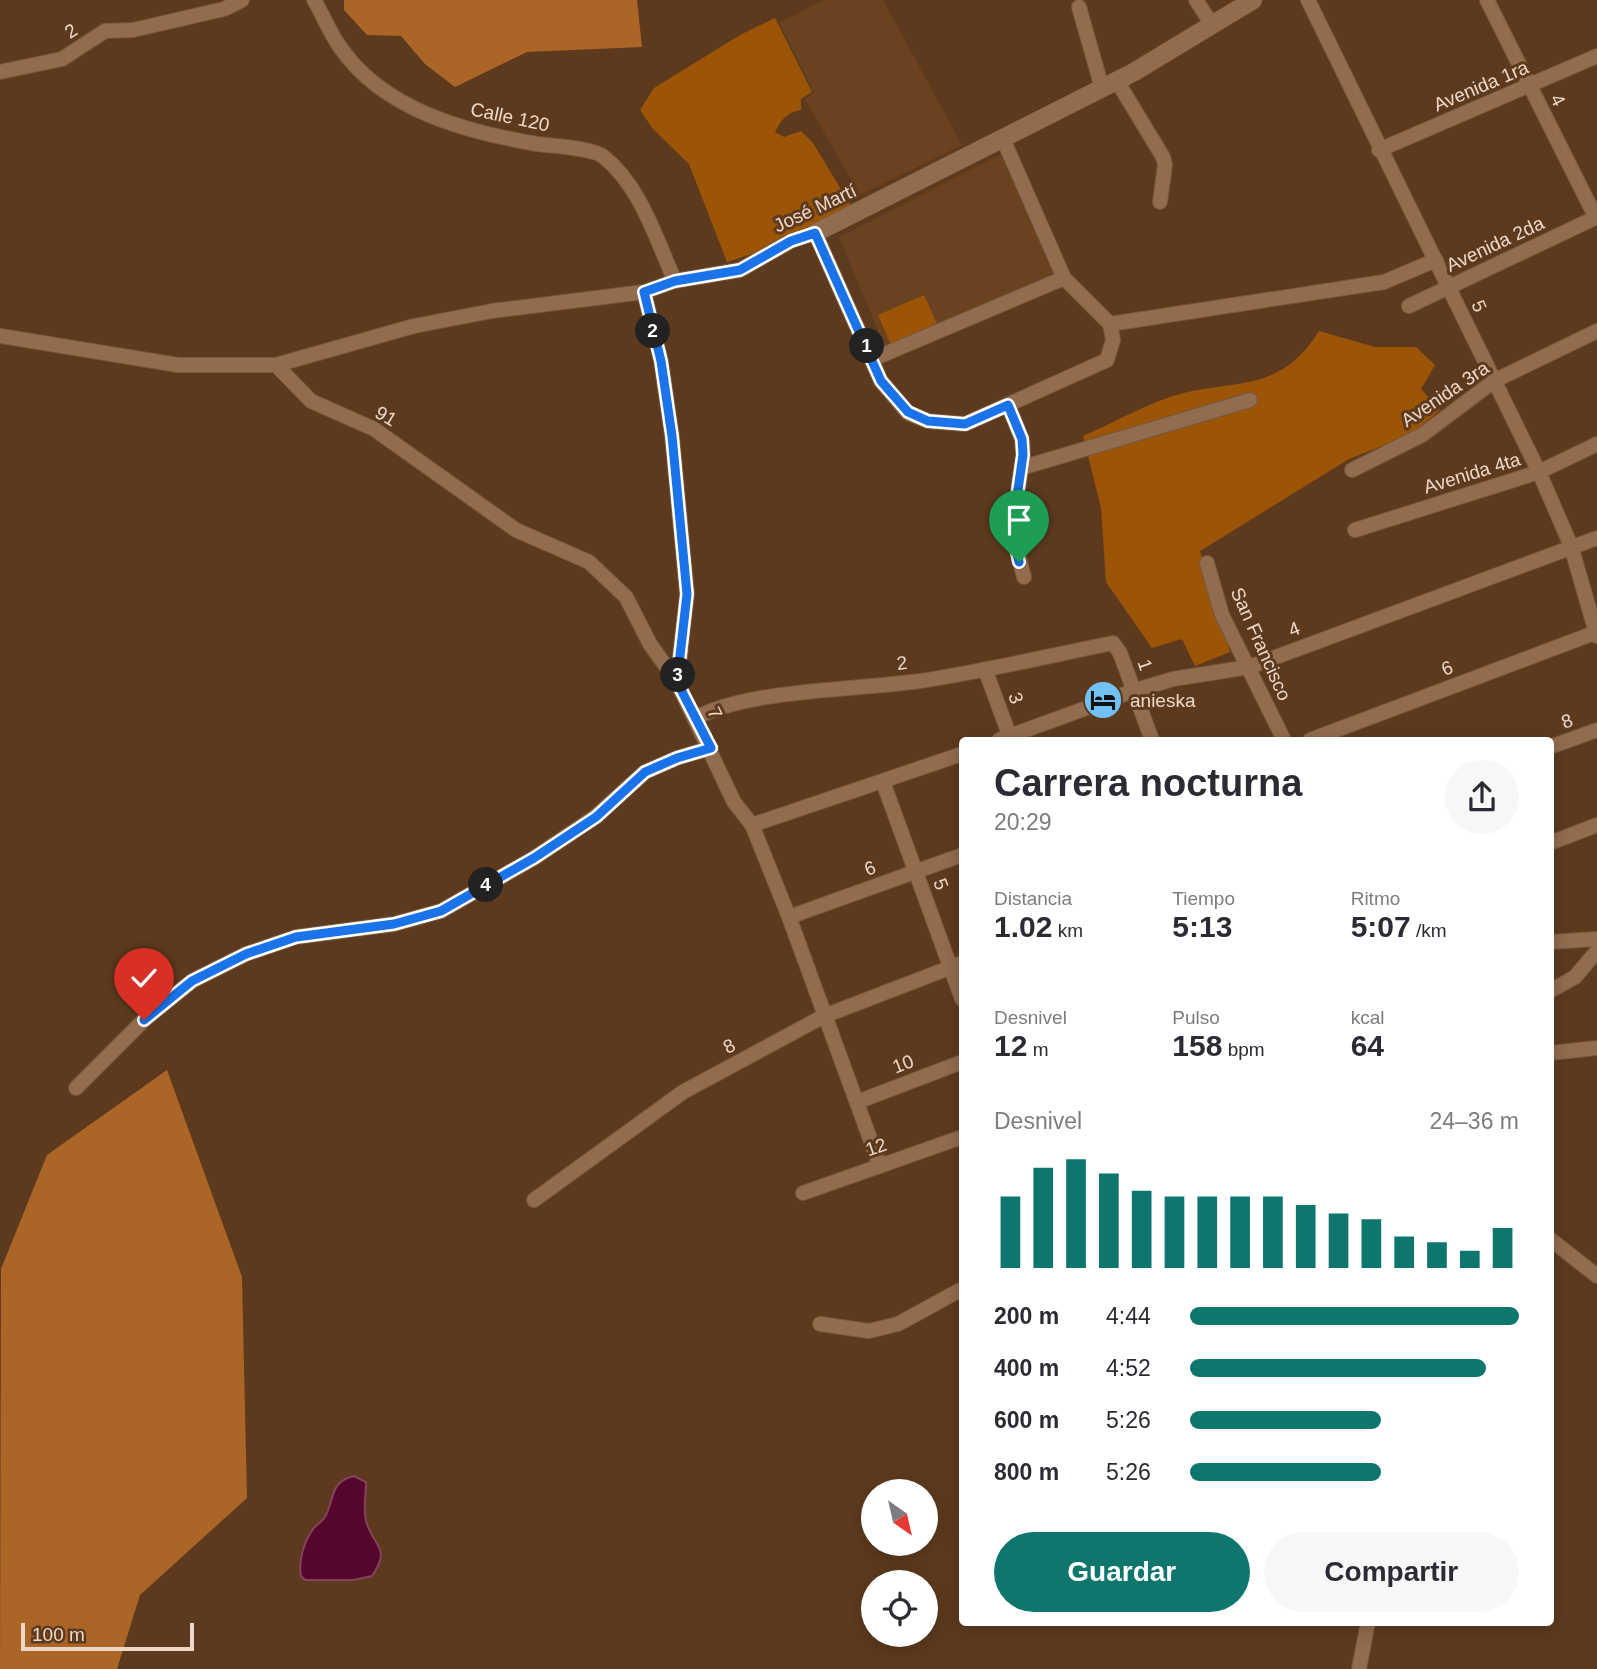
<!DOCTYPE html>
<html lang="es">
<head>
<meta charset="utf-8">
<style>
  body { margin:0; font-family:Helvetica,sans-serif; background:#f7f7f7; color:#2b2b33; height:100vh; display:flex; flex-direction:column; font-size:26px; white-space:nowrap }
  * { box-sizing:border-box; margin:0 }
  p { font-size:23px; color:#7c7c81 }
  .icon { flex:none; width:38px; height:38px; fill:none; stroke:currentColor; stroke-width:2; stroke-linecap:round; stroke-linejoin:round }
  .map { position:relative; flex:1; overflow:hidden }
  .side { position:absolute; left:959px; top:737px; width:595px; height:889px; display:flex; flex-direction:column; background:#fff; border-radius:7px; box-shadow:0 4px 18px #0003 }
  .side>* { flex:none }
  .needle { width:46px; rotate:146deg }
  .tools { position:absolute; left:861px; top:1479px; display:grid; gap:14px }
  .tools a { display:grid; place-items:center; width:77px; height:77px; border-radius:50%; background:#fff; box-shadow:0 4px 18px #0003; font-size:35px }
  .scale { position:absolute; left:21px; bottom:18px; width:173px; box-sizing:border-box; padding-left:7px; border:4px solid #edd8c8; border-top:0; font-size:19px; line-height:24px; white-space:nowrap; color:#edd8c8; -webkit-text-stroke:5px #5d3a1e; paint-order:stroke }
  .pin { position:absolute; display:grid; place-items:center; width:60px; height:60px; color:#fff; margin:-72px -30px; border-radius:50% 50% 50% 0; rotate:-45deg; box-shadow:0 0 7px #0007 }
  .pin .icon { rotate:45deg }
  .km { position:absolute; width:35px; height:35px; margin:-18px; border-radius:50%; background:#222; color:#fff; font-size:19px; line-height:35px; text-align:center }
  .round { display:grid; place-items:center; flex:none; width:74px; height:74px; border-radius:37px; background:#f7f7f7 }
  .overview { display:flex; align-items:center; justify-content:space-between; height:119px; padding:0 35px }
  h1 { font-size:38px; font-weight:800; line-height:52px }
  .stats { display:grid; grid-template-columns:repeat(3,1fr); gap:10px; height:119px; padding:7px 35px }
  .stats div { display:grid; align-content:center }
  .stats b { font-size:30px; font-weight:800 }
  .stats small { font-size:19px; font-weight:400 }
  .stats p { font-size:19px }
  .chart { height:196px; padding:14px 35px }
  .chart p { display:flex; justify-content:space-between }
  .chart svg { width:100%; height:126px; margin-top:7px; stroke:#0f766e; stroke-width:6 }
  .cta { display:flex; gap:14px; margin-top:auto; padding:14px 35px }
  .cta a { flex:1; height:80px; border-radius:42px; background:#0f766e; color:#fff; font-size:28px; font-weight:800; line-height:80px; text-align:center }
  .cta a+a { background:#f7f7f7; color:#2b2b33 }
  ul { padding:0 35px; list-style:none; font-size:23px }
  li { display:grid; grid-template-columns:112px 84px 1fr; align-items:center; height:52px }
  li i { height:18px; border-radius:9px; background:#0f766e }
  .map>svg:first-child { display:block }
</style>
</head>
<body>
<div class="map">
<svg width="1597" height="1669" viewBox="0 0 1597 1669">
  <rect width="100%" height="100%" fill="#5d3a1e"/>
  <!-- built -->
  <g fill="#6a421f">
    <path d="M 824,0 L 883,0 L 962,145 L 860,195 L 805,99 L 814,93 L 779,23 Z"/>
    <path d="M 1002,154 L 1059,274 L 887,352 L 839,237 Z"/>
  </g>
  <!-- green -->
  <g fill="#9c5507">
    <path d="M 775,18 L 812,92 L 801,99 L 801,110 C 787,112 781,120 775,132 L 784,137 L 801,131 L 813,143 L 851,206 L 791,241 L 727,262 L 689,164 L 653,129 L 640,110 L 654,88 L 740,35 Z"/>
    <path d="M 924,295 L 937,324 L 891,345 L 878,315 Z"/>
    <path d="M 1319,331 L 1375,347 L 1416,347 L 1435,365 L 1421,389 L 1440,410 L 1410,435 L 1349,459 L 1200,551 L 1230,652 L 1195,666 L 1182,639 L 1152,648 L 1106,582 L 1101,508 L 1083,436 C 1111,424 1139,408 1167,398 C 1231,376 1277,398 1319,331 Z"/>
  </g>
  <!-- forest -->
  <g fill="#aa6527">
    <path d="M 344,0 L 637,0 L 642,47 L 527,52 L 455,87 L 425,64 L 401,36 L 367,35 L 344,10 Z"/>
    <path d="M 167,1070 L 242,1277 L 247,1498 L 140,1595 L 117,1669 L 0,1669 L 1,1269 L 47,1155 Z"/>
  </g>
  <!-- water -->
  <path fill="#56052c" stroke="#83445b" stroke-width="2" d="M 354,1476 L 366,1482 C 366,1495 363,1509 366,1521 C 373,1547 392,1547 372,1576 L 353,1580 L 305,1580 L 301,1576 C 298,1561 304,1542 313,1529 C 316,1525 322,1522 325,1517 C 335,1499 329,1482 354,1476 Z"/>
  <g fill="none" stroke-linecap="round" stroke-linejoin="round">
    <!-- minor casing -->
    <g stroke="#75583d" stroke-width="16">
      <g id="minor">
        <path d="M 314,0 C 323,15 330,33 340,47 C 383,110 466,132 537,144 C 552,146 594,148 604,157 C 641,187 656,239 675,281"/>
        <path d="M 1196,0 L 1211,23"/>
        <path d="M 1308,0 L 1539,472 L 1571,546 L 1597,636"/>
        <path d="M 1487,0 L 1596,218"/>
        <path d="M 1079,7 L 1102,88"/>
        <path d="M 0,72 L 62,59 L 105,31 L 133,30 L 224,9 L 242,0"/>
        <path d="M 1117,81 L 1163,157 L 1165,165 L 1160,202"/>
        <path d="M 1379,150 L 1597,56"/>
        <path d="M 644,292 L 661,361 L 672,436 L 687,594 L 677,682"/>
        <path d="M 1409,306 L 1597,217"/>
        <path d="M 1110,324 L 1384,282 L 1436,260"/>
        <path d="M 0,336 L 178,365 L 276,365 L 414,326 L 492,311 L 644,292 L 675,281 L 740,270 L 791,241 L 815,233 L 881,381 L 908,413 L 928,421 L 965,424 L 1107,360 L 1113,340 L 1110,324 L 1064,278 L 1003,139"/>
        <path d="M 873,359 L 1064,278"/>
        <path d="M 276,365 L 311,401 L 374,429 L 516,530 L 589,562 L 626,597 L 650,644 L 677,682 L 734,802 L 752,825 L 789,917 L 880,1166"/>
        <path d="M 1008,405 L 1022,439 L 1023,455 L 1012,531 L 1024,577"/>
        <path d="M 1021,468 L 1250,400"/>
        <path d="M 1352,470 L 1422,435 L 1494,381 L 1597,331"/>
        <path d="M 1355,530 L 1539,472 L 1597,444"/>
        <path d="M 1207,563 L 1222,615 L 1284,740"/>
        <path d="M 985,669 L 1011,740"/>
        <path d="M 696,718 C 749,689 857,690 920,681 C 985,671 1049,656 1113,643 L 1120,653 L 1152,740"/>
        <path d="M 999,740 L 1133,691 L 1173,679 L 1249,667 L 1597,538"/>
        <path d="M 1310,740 L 1597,632"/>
        <path d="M 1550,747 L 1597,730"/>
        <path d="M 883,782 L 962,999"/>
        <path d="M 752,825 L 962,754"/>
        <path d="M 1550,843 L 1597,825"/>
        <path d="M 789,917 L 962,855"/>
        <path d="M 1550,942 L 1597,939"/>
        <path d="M 1550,991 L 1575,977 L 1597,951"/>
        <path d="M 1550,1053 L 1597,1048"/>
        <path d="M 76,1088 L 144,1020 L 192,981 L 246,954 L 296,937 L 394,924 L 441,911 L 534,858 L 595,817 L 645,772 L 677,758 L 711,748"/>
        <path d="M 857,1102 L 962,1062"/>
        <path d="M 803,1193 L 962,1137"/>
        <path d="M 534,1200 L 683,1092 L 824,1016 L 962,963"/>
        <path d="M 1550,1239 L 1597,1276"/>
        <path d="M 820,1324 L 869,1331 L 898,1324 L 962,1289"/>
        <path d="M 1359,1669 L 1368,1622"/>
      </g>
    </g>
    <!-- tertiary casing -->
    <g stroke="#75583d" stroke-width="19">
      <path id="tertiary" d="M 815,233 L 1134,72 L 1253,0"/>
    </g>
    <!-- minor -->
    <use href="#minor" stroke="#926c4e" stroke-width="14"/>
    <!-- tertiary -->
    <use href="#tertiary" stroke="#926c4e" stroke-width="18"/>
  </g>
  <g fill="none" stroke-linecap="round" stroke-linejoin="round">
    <!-- route casing -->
    <g stroke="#fff" stroke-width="14">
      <path id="route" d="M 144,1020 L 192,981 L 246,954 L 296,937 L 394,924 L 441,911 L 534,858 L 596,817 L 645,772 L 677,758 L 711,748 L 677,682 L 687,594 L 672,436 L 661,361 L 644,292 L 675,281 L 740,270 L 791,241 L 815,233 L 881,381 L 908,412 L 928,421 L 965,424 L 1008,405 L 1022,439 L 1023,455 L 1012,531 L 1019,562"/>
    </g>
    <!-- route -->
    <use href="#route" stroke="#1a73e8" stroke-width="9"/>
  </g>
  <!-- icons -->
  <defs>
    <g id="hotel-disc" transform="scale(2.0125)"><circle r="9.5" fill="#72c1f5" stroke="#5d3a1e"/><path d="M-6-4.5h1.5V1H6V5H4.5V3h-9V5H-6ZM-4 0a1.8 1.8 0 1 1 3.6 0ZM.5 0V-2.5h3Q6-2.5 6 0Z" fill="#111"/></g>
  </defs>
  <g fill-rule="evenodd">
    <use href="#hotel-disc" x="1103" y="700"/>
  </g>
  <g text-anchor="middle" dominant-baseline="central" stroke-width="6" stroke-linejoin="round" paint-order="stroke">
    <!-- street labels -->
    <g font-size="19" fill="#edd8c8" stroke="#5d3a1e">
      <text transform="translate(71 31) rotate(-33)">2</text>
      <text transform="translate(1481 86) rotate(-23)">Avenida 1ra</text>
      <text transform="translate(1558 100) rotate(63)">4</text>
      <text transform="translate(510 117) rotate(12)">Calle 120</text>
      <text transform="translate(815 208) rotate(-25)">José Martí</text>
      <text transform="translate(1495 244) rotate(-25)">Avenida 2da</text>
      <text transform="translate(1479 306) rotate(65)">5</text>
      <text transform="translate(1445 394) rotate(-34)">Avenida 3ra</text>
      <text transform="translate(386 416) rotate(31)">91</text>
      <text transform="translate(1472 473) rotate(-17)">Avenida 4ta</text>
      <text transform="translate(1294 629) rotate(-21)">4</text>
      <text transform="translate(1261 644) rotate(66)">San Francisco</text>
      <text transform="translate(902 663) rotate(-7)">2</text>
      <text transform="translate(1145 665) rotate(71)">1</text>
      <text transform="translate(1447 668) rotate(-21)">6</text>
      <text transform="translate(1016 698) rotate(70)">3</text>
      <text transform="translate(715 713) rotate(63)">7</text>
      <text transform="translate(1567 721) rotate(-20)">8</text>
      <text transform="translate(870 868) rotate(-20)">6</text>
      <text transform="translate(941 884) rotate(69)">5</text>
      <text transform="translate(729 1046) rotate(-28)">8</text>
      <text transform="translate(903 1064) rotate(-21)">10</text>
      <text transform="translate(876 1147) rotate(-19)">12</text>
    </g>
    <!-- poi labels -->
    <g font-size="19" fill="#edd8c8" stroke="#5d3a1e" text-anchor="start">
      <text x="1130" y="700">anieska</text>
    </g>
  </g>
</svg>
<div class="tools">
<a><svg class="needle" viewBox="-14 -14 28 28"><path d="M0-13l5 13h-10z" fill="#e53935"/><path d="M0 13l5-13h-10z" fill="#7c7c81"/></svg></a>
<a><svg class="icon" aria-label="locate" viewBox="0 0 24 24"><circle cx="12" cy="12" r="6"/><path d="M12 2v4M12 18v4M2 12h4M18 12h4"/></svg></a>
</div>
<div class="scale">100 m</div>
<div class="pin" style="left:1019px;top:562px;background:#1e9e55"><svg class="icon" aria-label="arrive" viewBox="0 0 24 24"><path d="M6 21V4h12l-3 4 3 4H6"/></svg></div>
<div class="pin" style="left:144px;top:1020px;background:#d93025"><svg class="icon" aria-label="check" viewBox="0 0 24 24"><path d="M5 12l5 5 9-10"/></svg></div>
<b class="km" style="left:867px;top:346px">1</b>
<b class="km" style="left:653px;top:331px">2</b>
<b class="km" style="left:678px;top:675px">3</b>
<b class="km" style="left:486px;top:885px">4</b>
<section class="side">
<div class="overview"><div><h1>Carrera nocturna</h1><p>20:29</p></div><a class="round"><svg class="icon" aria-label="share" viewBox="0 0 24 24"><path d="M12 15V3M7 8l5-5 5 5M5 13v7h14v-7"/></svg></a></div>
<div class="stats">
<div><p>Distancia</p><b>1.02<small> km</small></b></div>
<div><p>Tiempo</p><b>5:13</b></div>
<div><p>Ritmo</p><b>5:07<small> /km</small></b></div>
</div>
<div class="stats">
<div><p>Desnivel</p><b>12<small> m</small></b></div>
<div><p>Pulso</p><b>158<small> bpm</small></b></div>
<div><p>kcal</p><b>64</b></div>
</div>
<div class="chart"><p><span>Desnivel</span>24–36 m</p>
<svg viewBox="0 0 160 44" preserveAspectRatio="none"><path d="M5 44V19M15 44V9M25 44V6M35 44V11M45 44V17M55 44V19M65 44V19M75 44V19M85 44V19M95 44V22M105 44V25M115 44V27M125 44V33M135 44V35M145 44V38M155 44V30"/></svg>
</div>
<ul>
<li><b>200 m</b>4:44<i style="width:100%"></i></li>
<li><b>400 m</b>4:52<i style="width:90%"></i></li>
<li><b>600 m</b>5:26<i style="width:58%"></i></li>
<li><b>800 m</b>5:26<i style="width:58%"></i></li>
</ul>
<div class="cta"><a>Guardar</a><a>Compartir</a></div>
</section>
</div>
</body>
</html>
